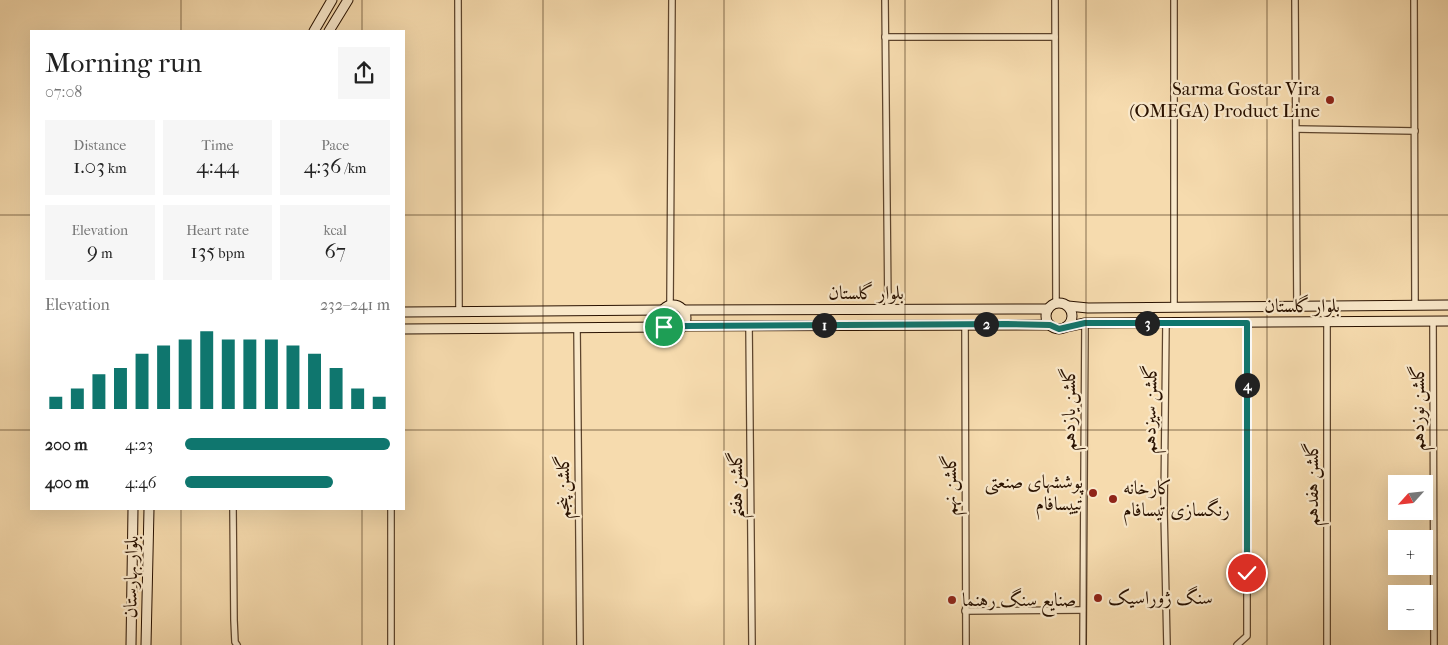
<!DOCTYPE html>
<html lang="en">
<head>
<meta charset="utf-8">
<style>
  body { margin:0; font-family:"IM FELL French Canon",Amiri,serif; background:#f6f6f6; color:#222; height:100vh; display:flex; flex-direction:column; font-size:19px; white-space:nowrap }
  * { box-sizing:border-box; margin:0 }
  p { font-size:16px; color:#767676 }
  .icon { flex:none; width:28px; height:28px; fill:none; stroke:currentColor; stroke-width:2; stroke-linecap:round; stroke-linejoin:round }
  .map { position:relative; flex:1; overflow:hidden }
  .drawer { position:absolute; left:30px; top:30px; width:375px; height:480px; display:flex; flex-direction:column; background:#fff; border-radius:0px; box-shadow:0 5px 20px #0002 }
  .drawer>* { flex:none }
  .needle { width:32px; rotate:243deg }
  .controls { position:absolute; left:1388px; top:475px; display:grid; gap:10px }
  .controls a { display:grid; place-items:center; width:45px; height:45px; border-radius:0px; background:#fff; box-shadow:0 5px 20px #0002; font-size:25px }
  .pin { position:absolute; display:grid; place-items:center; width:42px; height:42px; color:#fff; margin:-21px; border:2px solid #fff; border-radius:50%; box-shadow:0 1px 5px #0007 }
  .km { position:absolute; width:25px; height:25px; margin:-12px; border-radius:50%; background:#222; color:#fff; font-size:14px; line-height:25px; text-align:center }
  .round { display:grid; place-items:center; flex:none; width:52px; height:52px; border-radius:0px; background:#f6f6f6 }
  .head { display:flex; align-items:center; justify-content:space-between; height:85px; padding:0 15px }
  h1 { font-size:28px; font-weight:600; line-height:38px }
  .metrics { display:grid; grid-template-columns:repeat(3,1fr); gap:8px; height:85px; padding:5px 15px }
  .metrics div { display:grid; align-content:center; border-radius:0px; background:#f6f6f6; text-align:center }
  .metrics b { font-size:21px; font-weight:600 }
  .metrics small { font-size:14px; font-weight:400 }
  .metrics p { font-size:14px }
  .chart { height:140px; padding:10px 15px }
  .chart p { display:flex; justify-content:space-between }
  .chart svg { width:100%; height:90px; margin-top:5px; stroke:#0f766e; stroke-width:6 }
  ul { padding:0 15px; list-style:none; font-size:16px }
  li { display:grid; grid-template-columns:80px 60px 1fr; align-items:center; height:38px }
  li i { height:12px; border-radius:6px; background:#0f766e }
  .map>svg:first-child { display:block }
</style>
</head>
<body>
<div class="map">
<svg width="1448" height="645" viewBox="0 0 1448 645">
  <rect width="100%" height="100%" fill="#f6dbae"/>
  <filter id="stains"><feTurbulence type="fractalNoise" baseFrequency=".004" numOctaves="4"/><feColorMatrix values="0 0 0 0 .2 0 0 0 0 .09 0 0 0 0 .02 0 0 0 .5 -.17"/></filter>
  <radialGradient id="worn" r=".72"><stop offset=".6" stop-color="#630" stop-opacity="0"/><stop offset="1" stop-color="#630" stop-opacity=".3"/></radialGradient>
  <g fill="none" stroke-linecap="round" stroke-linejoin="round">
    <!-- street casing -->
    <g stroke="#5d442c" stroke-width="8">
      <g id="street">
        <path d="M 458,0 L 459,312"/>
        <path d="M 885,0 L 888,309"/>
        <path d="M 1055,0 L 1056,303"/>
        <path d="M 1174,0 L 1174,307"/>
        <path d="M 1295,0 L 1297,307"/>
        <path d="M 1414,0 L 1415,306"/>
        <path d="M 885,37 L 1055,37"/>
        <path d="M 1296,129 L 1415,131"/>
        <path d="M 670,305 L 672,0"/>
        <path d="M 1433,321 L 1434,645"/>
        <path d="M 1166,323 L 1164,511 L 1167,645"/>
        <path d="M 1327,323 L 1327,645"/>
        <path d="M 965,324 L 966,645"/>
        <path d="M 749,325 L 752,645"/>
        <path d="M 577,328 L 580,645"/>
        <path d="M 233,509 L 234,620 L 235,642 L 237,645"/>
        <path d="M 391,509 L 391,645"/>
        <path d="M 965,611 L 1083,610"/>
        <path d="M 1083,645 L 1085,323"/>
        <path d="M 1237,645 L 1247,636 L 1247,323"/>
      </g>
    </g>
    <!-- secondary casing -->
    <g stroke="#2a1200" stroke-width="11">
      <g id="secondary">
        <path d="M 314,31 L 332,0"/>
        <path d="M 329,31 L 348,0"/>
        <circle cx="1059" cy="316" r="13"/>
        <circle cx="673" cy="318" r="13"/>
        <path d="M 1068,306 L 1088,308 L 1448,305"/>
        <path d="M 684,310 L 1048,309"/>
        <path d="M 404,312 L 663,310"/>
        <path d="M 684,326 L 1050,325"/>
        <path d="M 1066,327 L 1085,323 L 1448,321"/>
        <path d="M 404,329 L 664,327"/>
        <path d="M 131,645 L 133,509"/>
        <path d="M 146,645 L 149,509"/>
      </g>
    </g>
    <!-- street -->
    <use href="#street" stroke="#f9e8ca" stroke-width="5.5"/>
    <!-- secondary -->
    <use href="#secondary" stroke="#f9e8ca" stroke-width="9"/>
  </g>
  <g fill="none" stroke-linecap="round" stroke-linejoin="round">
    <!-- route casing -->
    <g stroke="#fff" stroke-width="10">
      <path id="route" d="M 664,327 C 671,332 677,332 684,326 L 1007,324 L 1050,325 L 1059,329 L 1085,323 L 1247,323 L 1247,573"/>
    </g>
    <!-- route -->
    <use href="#route" stroke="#0f766e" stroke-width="6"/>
  </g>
  <!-- grid -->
  <path fill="none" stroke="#2a1200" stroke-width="1" stroke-opacity="0.55" d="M 181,0 L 181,31M 362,0 L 362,31M 543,0 L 543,645M 724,0 L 724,645M 905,0 L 905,645M 1086,0 L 1086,645M 1267,0 L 1267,645M 0,215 L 31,215M 404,215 L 1448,215M 0,430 L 31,430M 404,430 L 1448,430M 181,509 L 181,645M 362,509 L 362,645"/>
  <!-- markers -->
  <g fill="#8f2418" stroke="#f9e8ca" stroke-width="2">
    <circle cx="1330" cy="100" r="5"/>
    <circle cx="1093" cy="493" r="5"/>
    <circle cx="1113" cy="499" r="5"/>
    <circle cx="1098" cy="598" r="5"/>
    <circle cx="952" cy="600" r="5"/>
  </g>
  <g text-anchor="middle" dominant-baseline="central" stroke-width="4.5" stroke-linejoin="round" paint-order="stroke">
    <!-- poi labels -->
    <g font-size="19" fill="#2a1200" stroke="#f9e8ca" text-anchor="start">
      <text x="1320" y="89" text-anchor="end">Sarma Gostar Vira<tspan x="1320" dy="22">(OMEGA) Product Line</tspan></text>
      <text x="1083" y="482" text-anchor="end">پوششهای صنعتی<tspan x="1083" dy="22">تییسافام</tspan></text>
      <text x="1123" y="488">کارخانه<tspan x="1123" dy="22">رنگسازی تیسافام</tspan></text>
      <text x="1108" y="598">سنگ ژوراسیک</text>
      <text x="962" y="600">صنایع سنگ رهنما</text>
    </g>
    <!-- street labels -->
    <g font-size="19" fill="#2a1200" stroke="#f9e8ca">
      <text x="866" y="293">بلوار گلستان</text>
      <text x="1302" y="306">بلوار گلستان</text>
      <text transform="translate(1418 408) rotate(-90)">گلشن نوزدهم</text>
      <text transform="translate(1069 409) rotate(-90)">گلشن یازدهم</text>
      <text transform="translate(1150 409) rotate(-89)">گلشن سیزدهم</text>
      <text transform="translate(1312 484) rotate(-90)">گلشن هفدهم</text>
      <text transform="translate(736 485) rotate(-90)">گلشن هفتم</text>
      <text transform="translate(950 485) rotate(-90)">گلشن نهم</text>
      <text transform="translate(563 487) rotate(-90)">گلشن پنجم</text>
      <text transform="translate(131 577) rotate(-89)">بلوار بهارستان</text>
    </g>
  </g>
  <rect width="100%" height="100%" filter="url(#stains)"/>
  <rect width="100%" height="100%" fill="url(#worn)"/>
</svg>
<div class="controls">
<a><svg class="needle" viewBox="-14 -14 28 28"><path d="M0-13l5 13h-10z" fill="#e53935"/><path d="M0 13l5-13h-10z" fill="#767676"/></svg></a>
<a>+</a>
<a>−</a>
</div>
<div class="pin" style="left:664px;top:327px;background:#1e9e55"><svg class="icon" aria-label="arrive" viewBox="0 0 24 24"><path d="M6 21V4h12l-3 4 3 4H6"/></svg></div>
<div class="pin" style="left:1247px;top:573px;background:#d93025"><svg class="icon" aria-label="check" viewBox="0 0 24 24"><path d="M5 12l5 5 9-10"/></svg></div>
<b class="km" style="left:824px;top:325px">1</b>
<b class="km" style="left:986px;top:324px">2</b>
<b class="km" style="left:1147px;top:323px">3</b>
<b class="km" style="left:1247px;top:385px">4</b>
<section class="drawer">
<div class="head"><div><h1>Morning run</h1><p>07:08</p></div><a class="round"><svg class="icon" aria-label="share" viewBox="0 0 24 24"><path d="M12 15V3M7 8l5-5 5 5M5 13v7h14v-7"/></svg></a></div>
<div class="metrics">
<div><p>Distance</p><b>1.03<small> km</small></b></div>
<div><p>Time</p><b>4:44</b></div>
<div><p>Pace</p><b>4:36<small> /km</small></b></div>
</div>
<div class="metrics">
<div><p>Elevation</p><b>9<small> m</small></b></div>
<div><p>Heart rate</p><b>135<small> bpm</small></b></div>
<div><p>kcal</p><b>67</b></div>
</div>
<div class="chart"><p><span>Elevation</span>232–241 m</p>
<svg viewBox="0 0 160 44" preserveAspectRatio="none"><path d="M5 44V38M15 44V34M25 44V27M35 44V24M45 44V17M55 44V13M65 44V10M75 44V6M85 44V10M95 44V10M105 44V10M115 44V13M125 44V17M135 44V24M145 44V34M155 44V38"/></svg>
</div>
<ul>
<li><b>200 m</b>4:23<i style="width:100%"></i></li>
<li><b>400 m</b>4:46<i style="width:72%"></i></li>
</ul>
</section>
</div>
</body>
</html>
